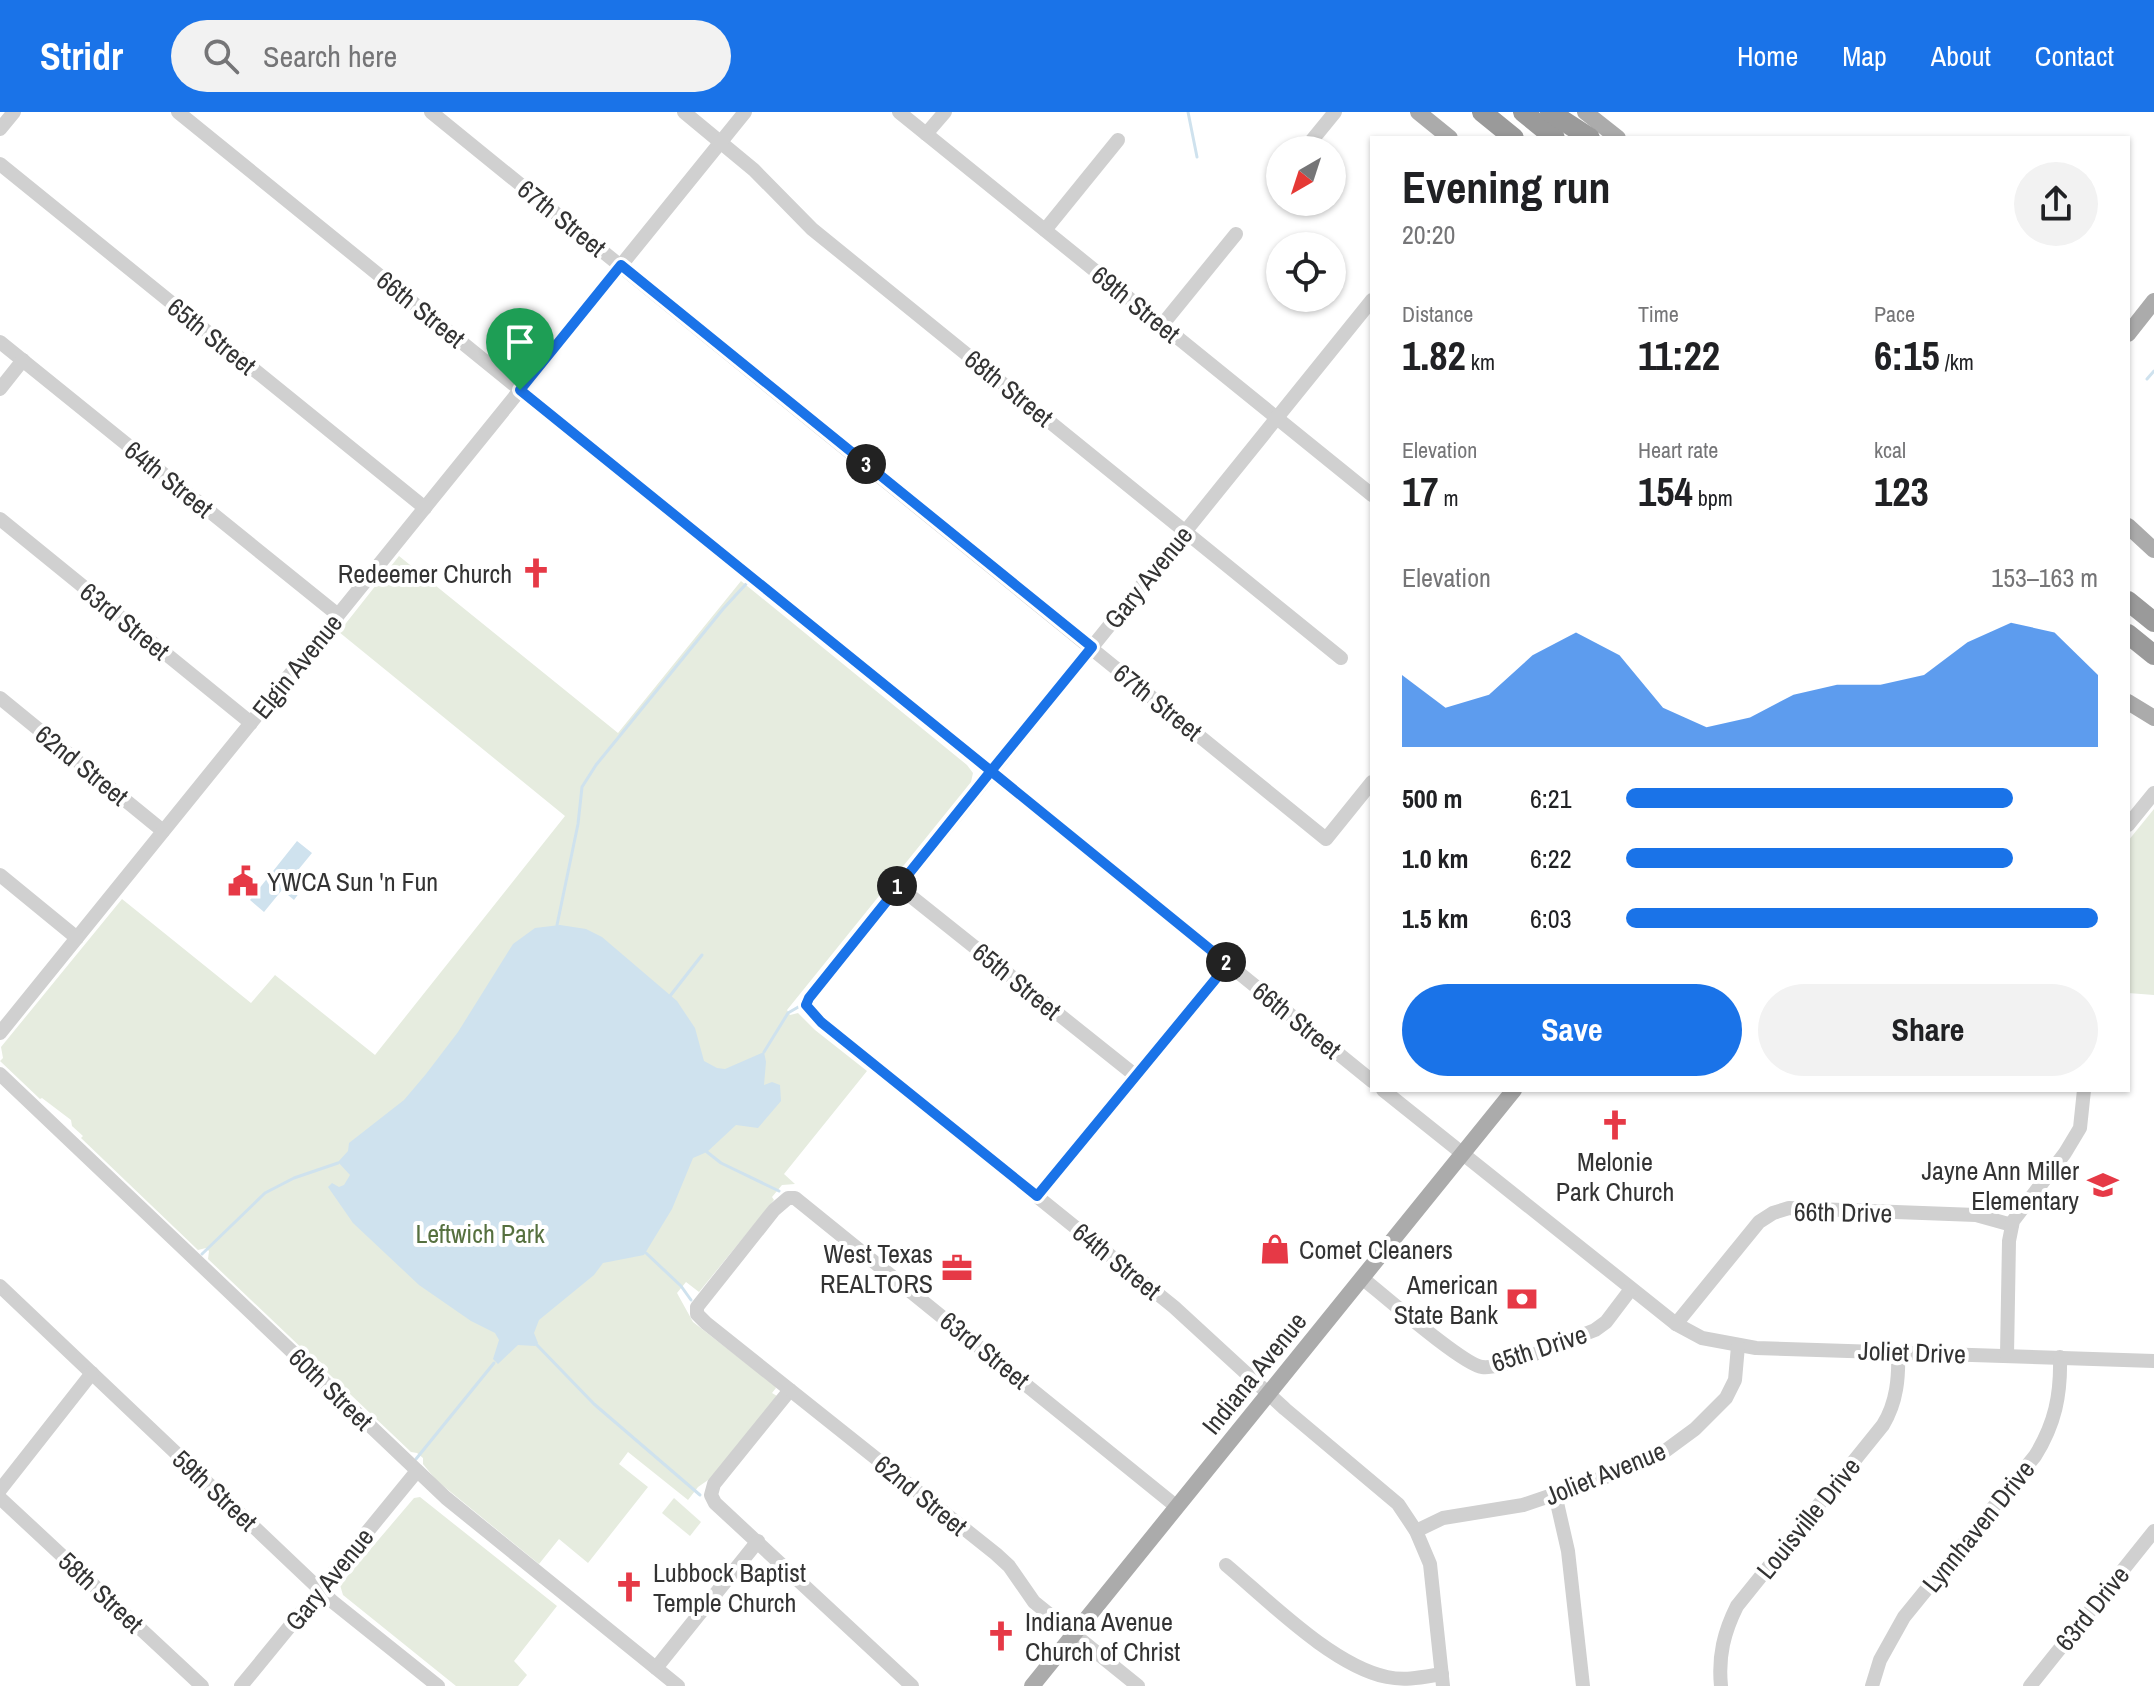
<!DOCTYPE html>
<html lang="en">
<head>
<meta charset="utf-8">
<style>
  body { margin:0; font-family:"Archivo Narrow",sans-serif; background:#f2f2f2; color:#202124; height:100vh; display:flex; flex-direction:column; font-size:30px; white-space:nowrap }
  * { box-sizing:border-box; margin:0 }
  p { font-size:26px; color:#757577 }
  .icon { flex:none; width:44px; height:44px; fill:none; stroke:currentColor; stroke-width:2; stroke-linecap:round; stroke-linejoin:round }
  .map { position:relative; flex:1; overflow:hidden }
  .side { position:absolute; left:1370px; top:24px; width:760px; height:956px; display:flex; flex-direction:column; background:#fff; border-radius:0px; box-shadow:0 2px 6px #0004 }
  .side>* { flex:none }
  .needle { width:52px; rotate:219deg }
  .controls { position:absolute; left:1266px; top:24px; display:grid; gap:16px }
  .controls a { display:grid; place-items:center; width:80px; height:80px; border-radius:50%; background:#fff; box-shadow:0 2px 6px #0004; font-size:40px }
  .pin { position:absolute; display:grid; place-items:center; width:68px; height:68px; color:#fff; margin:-82px -34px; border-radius:50% 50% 50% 0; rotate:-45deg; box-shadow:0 0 8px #0007 }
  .pin .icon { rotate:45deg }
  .km { position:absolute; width:40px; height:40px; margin:-20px; border-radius:50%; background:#222; color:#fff; font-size:22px; line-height:40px; text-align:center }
  .round { display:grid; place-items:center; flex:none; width:84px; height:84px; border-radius:42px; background:#f2f2f2 }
  .headline { display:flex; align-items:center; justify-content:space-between; height:136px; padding:0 32px }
  h1 { font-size:44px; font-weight:700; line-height:60px }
  .metrics { display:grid; grid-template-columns:repeat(3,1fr); gap:12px; height:136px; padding:8px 32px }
  .metrics div { display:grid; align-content:center }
  .metrics b { font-size:40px; font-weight:700 }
  .metrics small { font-size:22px; font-weight:400 }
  .metrics p { font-size:22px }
  .chart { height:224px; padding:16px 32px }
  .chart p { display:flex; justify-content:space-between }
  .chart svg { width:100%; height:144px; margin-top:8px; fill:#1a73e8; opacity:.7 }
  .primary-button { display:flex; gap:16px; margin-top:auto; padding:16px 32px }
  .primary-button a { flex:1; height:92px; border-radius:48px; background:#1a73e8; color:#fff; font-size:32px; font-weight:700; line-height:92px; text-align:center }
  .primary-button a+a { background:#f2f2f2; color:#202124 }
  ul { padding:0 32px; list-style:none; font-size:26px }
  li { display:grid; grid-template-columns:128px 96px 1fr; align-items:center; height:60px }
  li i { height:20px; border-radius:10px; background:#1a73e8 }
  header { display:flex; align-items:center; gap:48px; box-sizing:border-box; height:112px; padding:0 40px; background:#1a73e8; color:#fff }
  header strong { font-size:38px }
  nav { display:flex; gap:44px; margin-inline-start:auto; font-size:28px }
  .search { width:560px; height:72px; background:#f2f2f2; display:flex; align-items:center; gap:20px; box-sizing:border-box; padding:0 28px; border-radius:44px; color:#757577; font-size:30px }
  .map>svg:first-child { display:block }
</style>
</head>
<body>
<header>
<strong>Stridr</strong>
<div class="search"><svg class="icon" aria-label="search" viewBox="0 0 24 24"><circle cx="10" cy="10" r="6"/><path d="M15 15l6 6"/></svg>Search here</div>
<nav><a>Home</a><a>Map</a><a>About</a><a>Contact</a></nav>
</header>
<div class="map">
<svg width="2154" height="1574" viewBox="0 0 2154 1574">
  <rect width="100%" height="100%" fill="#fff"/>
  <!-- green -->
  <g fill="#e6ecdf">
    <path d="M 399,444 L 618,621 L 741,469 L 967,653 L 973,661 L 971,670 L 787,898 L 790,903 L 798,901 L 815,918 L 867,959 L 784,1062 L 795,1072 L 782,1073 L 772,1085 L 774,1088 L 699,1180 L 686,1170 L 677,1181 L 693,1210 L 774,1273 L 776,1276 L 772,1281 L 777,1284 L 711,1366 L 698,1375 L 688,1388 L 628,1340 L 619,1352 L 648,1375 L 588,1451 L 559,1427 L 539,1452 L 436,1368 L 423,1352 L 423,1346 L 417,1341 L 411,1340 L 208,1147 L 209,1139 L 206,1136 L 198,1138 L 81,1026 L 83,1024 L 72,1014 L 71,1008 L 42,986 L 40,987 L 0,949 L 3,946 L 1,935 L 122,787 L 251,891 L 275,863 L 375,943 L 565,704 L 339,520 Z"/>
    <path d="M 2154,697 L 2154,883 L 2128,881 L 2128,729 Z"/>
    <path d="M 420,1385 L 557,1494 L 514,1549 L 527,1563 L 518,1574 L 456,1574 L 343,1483 L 340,1473 L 414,1386 Z"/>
    <path d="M 674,1386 L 701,1410 L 690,1424 L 662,1401 Z"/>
  </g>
  <!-- water -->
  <g fill="#cfe2ee">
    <path d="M 297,729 L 312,741 L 294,763 L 305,773 L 294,788 L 282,778 L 264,800 L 250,788 Z"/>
    <path d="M 560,813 L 586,817 L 602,825 L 677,889 L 695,916 L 704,949 L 717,956 L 725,957 L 764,940 L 766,950 L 764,973 L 772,970 L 780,973 L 781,989 L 758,1016 L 736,1013 L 707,1040 L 693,1046 L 672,1097 L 644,1143 L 603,1151 L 594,1163 L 539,1208 L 534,1221 L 538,1231 L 535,1234 L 518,1233 L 498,1252 L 493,1247 L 499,1228 L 495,1221 L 471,1209 L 419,1173 L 353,1111 L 328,1075 L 332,1071 L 339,1075 L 344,1073 L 350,1063 L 338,1050 L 348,1039 L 349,1031 L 404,988 L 426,962 L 458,920 L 513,832 L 535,816 Z"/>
  </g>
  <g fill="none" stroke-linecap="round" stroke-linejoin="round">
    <!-- stream -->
    <g stroke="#cfe2ee" stroke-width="3">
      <path d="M 1188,0 L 1197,45"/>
      <path d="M 2147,267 L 2154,259"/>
      <path d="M 557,813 L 578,712 L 582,675 L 596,653 L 723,497 L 746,472"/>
      <path d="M 670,884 L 702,843"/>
      <path d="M 764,940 L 788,901 L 800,894"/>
      <path d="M 707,1040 L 721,1051 L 779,1079"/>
      <path d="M 646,1141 L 681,1174 L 691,1188"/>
      <path d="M 202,1142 L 265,1081 L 294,1066 L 338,1051"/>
      <path d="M 536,1232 L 594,1292 L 700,1383"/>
      <path d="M 416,1347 L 494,1251"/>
    </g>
    <!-- minor -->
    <g stroke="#d0d0d0" stroke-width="14">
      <path d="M 178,0 L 1372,969"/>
      <path d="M 431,0 L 1326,727 L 1372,670"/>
      <path d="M 684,0 L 754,58 L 812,117 L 1341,546"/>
      <path d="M 899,0 L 1372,383"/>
      <path d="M 0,17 L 14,0"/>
      <path d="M 926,22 L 945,0"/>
      <path d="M 1304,38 L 1335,0"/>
      <path d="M 0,52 L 425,396"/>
      <path d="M 1276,72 L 1280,68"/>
      <path d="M 1045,118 L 1118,28"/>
      <path d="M 1372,188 L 809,886 L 806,893 L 821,910 L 1174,1195 L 1285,1297 L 1398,1392 L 1416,1419 L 1430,1452 L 1443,1574"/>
      <path d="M 1162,213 L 1236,122"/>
      <path d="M 0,230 L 338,503"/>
      <path d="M 0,277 L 23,248"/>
      <path d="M 0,407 L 251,611"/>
      <path d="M 0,586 L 163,719"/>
      <path d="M 2128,713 L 2154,681"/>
      <path d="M 0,763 L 77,826"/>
      <path d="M 898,774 L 1136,964"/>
      <path d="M 0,921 L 745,0"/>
      <path d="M 0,962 L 446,1386 L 678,1574"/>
      <path d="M 1383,978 L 1676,1212 L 1702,1226 L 1756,1236 L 2154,1249"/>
      <path d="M 1037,1084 L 1228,852"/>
      <path d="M 1362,1166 C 1382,1182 1463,1253 1482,1255 C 1505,1258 1570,1227 1595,1218 L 1606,1210 L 1631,1177"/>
      <path d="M 0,1174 L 333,1490 L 438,1574"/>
      <path d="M 1676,1212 L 1759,1110 L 1773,1101 L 1789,1096 L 1976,1103 L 2012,1113"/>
      <path d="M 2007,1243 L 2009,1129 L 2013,1109 L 2065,1041 L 2080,1016 L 2084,978"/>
      <path d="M 790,1278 L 714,1372 L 711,1383 L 715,1391 L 912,1574"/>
      <path d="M 0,1378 L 92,1261"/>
      <path d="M 1555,1382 L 1568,1439 L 1583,1574"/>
      <path d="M 0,1386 L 202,1574"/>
      <path d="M 1416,1419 L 1443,1406 L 1523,1393 L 1614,1362 L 1661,1342 L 1695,1317 L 1726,1286 L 1735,1268 L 1738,1234"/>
      <path d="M 1226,1453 C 1269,1489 1333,1554 1387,1565 C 1406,1569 1423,1565 1442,1562"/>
      <path d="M 656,1556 L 758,1429"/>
      <path d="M 241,1574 L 417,1359"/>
      <path d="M 1138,1574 L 1034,1490 L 1009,1454 L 996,1442 L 706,1211 L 697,1202 L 697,1195 L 774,1098 L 788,1086 L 795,1086 L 1177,1395"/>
      <path d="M 1721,1574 C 1718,1544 1724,1520 1737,1494 L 1883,1313 C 1897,1290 1899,1265 1898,1239"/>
      <path d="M 1872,1574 L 1880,1548 L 1904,1505 L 2035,1344 C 2055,1312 2061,1283 2060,1245"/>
      <path d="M 2030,1574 L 2154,1419"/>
    </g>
    <!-- major -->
    <g stroke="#ababab" stroke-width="16">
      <path d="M 1418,0 L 1450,26"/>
      <path d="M 1585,0 L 1618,26"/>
      <path d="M 2128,222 L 2154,189"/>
      <path d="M 2128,414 L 2154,438"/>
      <path d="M 2128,590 L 2154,606"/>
      <path d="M 1032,1574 L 1514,978"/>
    </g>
    <!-- highway -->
    <g stroke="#9a9a9a" stroke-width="20">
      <path d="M 1482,0 L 1514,26"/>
      <path d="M 1523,0 L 1555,26"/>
      <path d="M 1550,0 L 1590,26"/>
      <path d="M 2128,489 L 2154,510"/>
      <path d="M 2128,522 L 2154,543"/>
    </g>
  </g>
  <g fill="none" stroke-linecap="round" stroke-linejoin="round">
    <!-- route casing -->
    <g stroke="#fff" stroke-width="16">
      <path id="route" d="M 520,278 L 991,659 L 809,886 L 806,893 L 821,910 L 1037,1084 L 1228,852 L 991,659 L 1092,535 L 621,153 L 520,278"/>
    </g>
    <!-- route -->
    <use href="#route" stroke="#1a73e8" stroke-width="10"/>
  </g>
  <!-- icons -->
  <defs>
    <g id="church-bare" transform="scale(2.4)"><path d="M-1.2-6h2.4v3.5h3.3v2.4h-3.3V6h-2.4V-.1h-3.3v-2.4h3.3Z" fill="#e63946" stroke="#fff" stroke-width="2.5" paint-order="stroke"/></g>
    <g id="civic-bare" transform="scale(2.4)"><path d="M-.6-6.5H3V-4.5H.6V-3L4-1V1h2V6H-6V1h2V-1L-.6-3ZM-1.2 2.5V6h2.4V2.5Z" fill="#e63946" stroke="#fff" stroke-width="2.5" paint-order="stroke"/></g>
    <g id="school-bare" transform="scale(2.4)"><path d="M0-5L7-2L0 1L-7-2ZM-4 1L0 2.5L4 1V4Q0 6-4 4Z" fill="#e63946" stroke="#fff" stroke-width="2.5" paint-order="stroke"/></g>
    <g id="shop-bare" transform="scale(2.4)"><path d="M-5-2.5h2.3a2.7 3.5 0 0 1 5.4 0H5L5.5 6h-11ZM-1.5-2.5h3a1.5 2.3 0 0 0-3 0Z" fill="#e63946" stroke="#fff" stroke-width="2.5" paint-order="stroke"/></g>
    <g id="office-bare" transform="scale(2.4)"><path d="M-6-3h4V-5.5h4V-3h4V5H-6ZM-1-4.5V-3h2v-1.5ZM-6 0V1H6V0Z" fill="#e63946" stroke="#fff" stroke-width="2.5" paint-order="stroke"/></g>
    <g id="bank-bare" transform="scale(2.4)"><path d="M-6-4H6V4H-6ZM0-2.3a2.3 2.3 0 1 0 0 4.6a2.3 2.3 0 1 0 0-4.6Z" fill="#e63946" stroke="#fff" stroke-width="2.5" paint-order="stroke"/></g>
  </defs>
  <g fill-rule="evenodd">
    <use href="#church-bare" x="536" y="461"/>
    <use href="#civic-bare" x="243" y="769"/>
    <use href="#church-bare" x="1615" y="1013"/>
    <use href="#school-bare" x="2103" y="1073"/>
    <use href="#shop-bare" x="1275" y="1137"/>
    <use href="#office-bare" x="957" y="1156"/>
    <use href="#bank-bare" x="1522" y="1187"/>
    <use href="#church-bare" x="629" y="1475"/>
    <use href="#church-bare" x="1001" y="1524"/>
  </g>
  <g text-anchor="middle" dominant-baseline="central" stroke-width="8" stroke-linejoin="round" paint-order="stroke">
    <!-- street labels -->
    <g font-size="26" fill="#333" stroke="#fff">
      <text transform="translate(562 106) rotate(39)">67th Street</text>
      <text transform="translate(1136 192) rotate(39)">69th Street</text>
      <text transform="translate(421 197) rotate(39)">66th Street</text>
      <text transform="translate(212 224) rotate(39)">65th Street</text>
      <text transform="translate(1009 276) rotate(39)">68th Street</text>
      <text transform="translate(169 367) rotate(39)">64th Street</text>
      <text transform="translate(1148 465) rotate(-51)">Gary Avenue</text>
      <text transform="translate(125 509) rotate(39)">63rd Street</text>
      <text transform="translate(297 554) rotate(-51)">Elgin Avenue</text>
      <text transform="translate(1158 590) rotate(39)">67th Street</text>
      <text transform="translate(82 653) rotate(39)">62nd Street</text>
      <text transform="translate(1017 869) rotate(39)">65th Street</text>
      <text transform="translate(1297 908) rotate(39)">66th Street</text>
      <text transform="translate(1843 1100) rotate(1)">66th Drive</text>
      <text transform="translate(1117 1149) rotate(39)">64th Street</text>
      <text transform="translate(1539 1236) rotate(-18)">65th Drive</text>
      <text transform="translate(985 1238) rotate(39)">63rd Street</text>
      <text transform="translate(1912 1240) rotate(2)">Joliet Drive</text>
      <text transform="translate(1254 1261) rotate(-51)">Indiana Avenue</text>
      <text transform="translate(331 1277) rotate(44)">60th Street</text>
      <text transform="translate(1605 1361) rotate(-22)">Joliet Avenue</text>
      <text transform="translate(215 1378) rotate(43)">59th Street</text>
      <text transform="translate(921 1383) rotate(39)">62nd Street</text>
      <text transform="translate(1808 1406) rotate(-51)">Louisville Drive</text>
      <text transform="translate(1978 1414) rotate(-51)">Lynnhaven Drive</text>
      <text transform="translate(329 1467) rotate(-51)">Gary Avenue</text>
      <text transform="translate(101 1480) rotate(43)">58th Street</text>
      <text transform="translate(2092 1496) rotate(-51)">63rd Drive</text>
    </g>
    <!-- poi labels -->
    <g font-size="26" fill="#333" stroke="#fff" text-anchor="end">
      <text x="512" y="461">Redeemer Church</text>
      <text x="267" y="769" text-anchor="start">YWCA Sun 'n Fun</text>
      <text x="1615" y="1049" text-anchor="middle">Melonie<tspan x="1615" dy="30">Park Church</tspan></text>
      <text x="2079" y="1058">Jayne Ann Miller<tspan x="2079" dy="30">Elementary</tspan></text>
      <text x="1299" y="1137" text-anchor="start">Comet Cleaners</text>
      <text x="933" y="1141">West Texas<tspan x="933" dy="30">REALTORS</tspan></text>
      <text x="1498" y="1172">American<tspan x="1498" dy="30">State Bank</tspan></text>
      <text x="653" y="1460" text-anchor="start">Lubbock Baptist<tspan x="653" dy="30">Temple Church</tspan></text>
      <text x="1025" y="1509" text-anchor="start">Indiana Avenue<tspan x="1025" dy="30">Church of Christ</tspan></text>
    </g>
    <!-- park labels -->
    <g font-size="26" fill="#56703f" stroke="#fff">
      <text x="480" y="1121">Leftwich Park</text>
    </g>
  </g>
</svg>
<div class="controls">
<a><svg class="needle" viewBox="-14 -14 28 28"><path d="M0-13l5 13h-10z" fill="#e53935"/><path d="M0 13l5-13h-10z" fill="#757577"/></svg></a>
<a><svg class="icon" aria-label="locate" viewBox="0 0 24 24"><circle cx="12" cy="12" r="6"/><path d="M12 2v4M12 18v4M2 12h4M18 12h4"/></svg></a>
</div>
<div class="pin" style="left:520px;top:278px;background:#1e9e55"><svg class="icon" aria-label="arrive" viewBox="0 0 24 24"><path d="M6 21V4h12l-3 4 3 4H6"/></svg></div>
<b class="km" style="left:897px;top:774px">1</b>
<b class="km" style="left:1226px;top:850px">2</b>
<b class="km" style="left:866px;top:352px">3</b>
<section class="side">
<div class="headline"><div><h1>Evening run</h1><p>20:20</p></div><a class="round"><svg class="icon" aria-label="share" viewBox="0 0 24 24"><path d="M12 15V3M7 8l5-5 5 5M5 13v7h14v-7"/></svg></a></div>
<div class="metrics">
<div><p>Distance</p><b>1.82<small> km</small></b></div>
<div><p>Time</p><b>11:22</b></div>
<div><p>Pace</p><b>6:15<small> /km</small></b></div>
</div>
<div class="metrics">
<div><p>Elevation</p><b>17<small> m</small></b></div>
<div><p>Heart rate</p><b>154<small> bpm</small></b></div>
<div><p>kcal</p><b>123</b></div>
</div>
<div class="chart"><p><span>Elevation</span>153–163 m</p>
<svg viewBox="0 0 160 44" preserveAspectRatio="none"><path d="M0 44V22L10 32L20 28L30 16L40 9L50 16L60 32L70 38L80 35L90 28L100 25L110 25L120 22L130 12L140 6L150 9L160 22V44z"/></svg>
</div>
<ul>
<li><b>500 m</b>6:21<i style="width:82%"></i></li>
<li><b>1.0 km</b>6:22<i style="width:82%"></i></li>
<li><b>1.5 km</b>6:03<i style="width:100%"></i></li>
</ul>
<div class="primary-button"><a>Save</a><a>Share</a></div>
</section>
</div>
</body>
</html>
